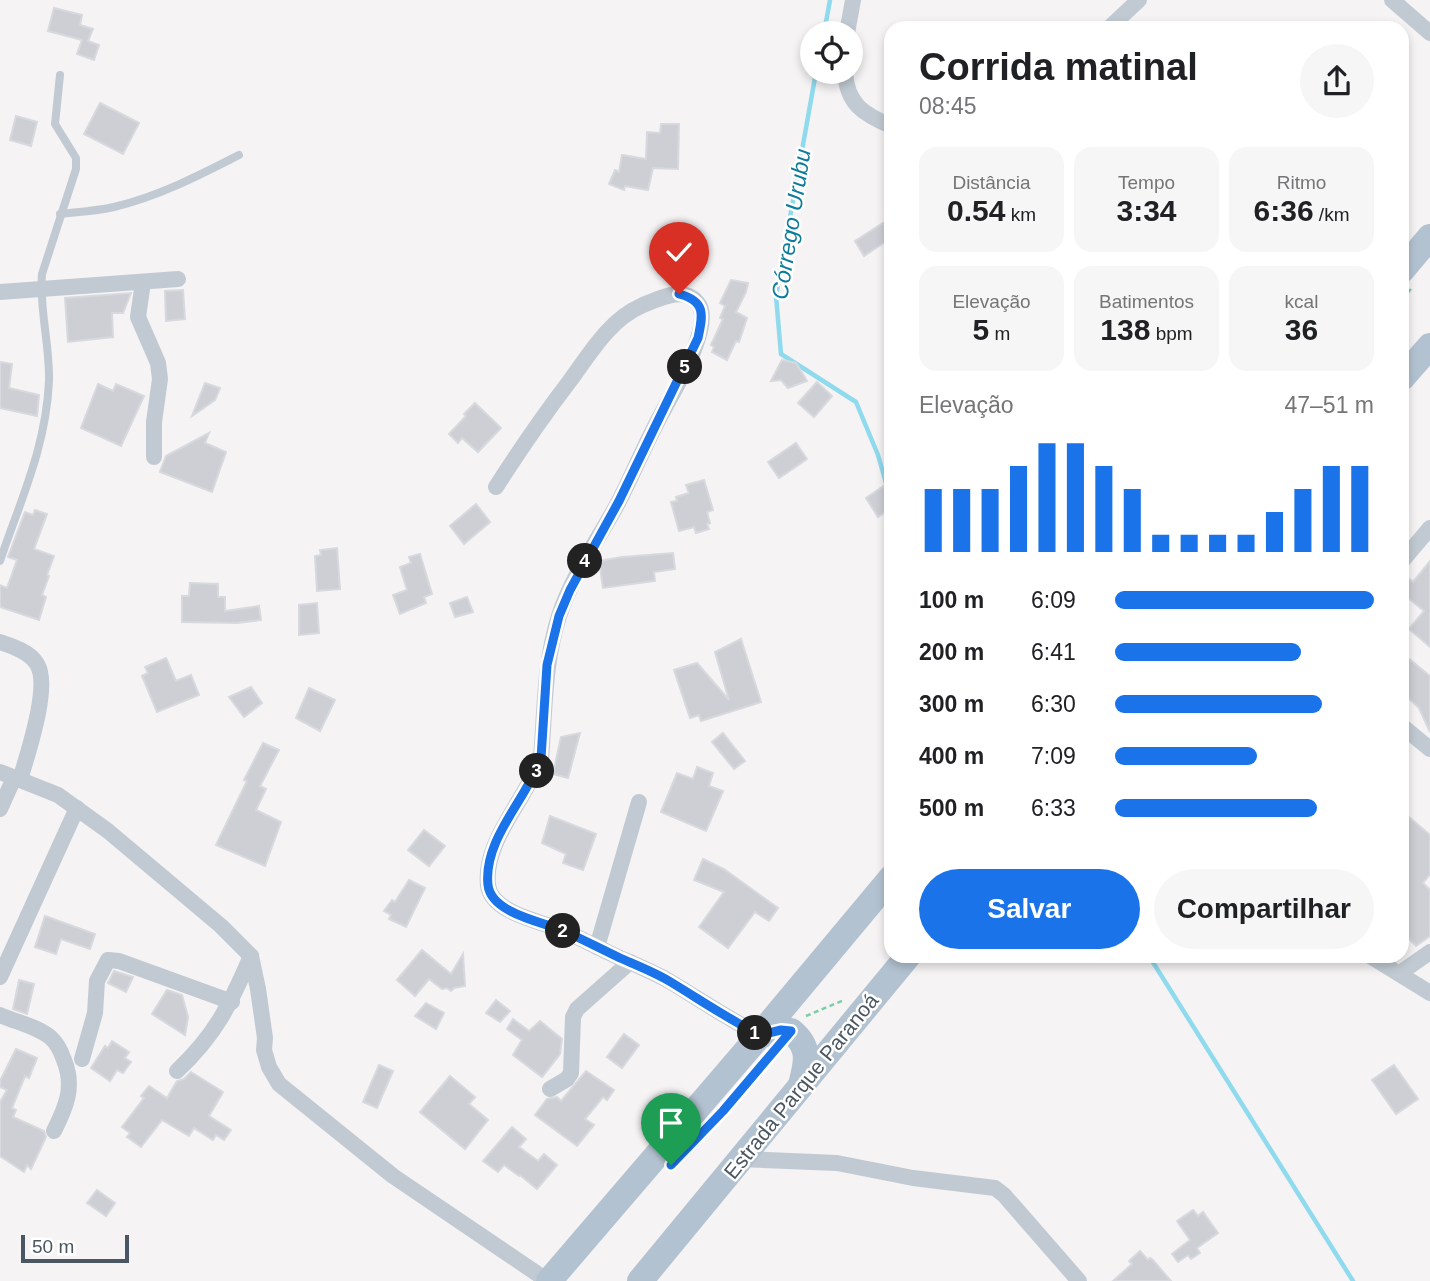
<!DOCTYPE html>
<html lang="pt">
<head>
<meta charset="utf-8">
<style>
  body { margin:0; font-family:Arial,sans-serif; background:#f6f6f6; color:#202124; height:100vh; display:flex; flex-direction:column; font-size:26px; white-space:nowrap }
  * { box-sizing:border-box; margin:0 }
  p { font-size:23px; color:#757577 }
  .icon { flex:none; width:38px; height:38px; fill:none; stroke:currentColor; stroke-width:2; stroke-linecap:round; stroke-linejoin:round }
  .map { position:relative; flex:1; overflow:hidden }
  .panel { position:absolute; left:884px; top:21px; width:525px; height:942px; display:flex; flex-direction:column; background:#fff; border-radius:21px; box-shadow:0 4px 10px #0003 }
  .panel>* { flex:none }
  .fabs { position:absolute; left:800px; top:21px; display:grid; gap:14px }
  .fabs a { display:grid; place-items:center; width:63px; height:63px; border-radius:50%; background:#fff; box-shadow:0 4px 10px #0003; font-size:35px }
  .scale { position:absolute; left:21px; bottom:18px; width:108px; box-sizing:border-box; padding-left:7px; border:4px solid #4a5661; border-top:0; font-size:19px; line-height:24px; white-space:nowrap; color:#4a5661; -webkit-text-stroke:5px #fff; paint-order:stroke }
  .pin { position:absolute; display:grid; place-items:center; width:60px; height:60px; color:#fff; margin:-72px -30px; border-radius:50% 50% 50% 0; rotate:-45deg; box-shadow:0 0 7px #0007 }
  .pin .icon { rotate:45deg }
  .km { position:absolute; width:35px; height:35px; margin:-18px; border-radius:50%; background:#222; color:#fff; font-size:19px; line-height:35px; text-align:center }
  .round { display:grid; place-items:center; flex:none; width:74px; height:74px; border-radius:37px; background:#f6f6f6 }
  .headline { display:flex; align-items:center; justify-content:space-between; height:119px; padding:0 35px }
  h1 { font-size:38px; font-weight:600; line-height:52px }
  .metrics { display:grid; grid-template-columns:repeat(3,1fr); gap:10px; height:119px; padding:7px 35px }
  .metrics div { display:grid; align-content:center; border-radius:18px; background:#f6f6f6; text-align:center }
  .metrics b { font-size:30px; font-weight:600 }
  .metrics small { font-size:19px; font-weight:400 }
  .metrics p { font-size:19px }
  .chart { height:196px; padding:14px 35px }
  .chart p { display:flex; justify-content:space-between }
  .chart svg { width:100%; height:126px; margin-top:7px; stroke:#1a73e8; stroke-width:6 }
  .button { display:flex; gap:14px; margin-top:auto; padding:14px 35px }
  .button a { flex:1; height:80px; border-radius:42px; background:#1a73e8; color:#fff; font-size:28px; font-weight:600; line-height:80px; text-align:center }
  .button a+a { background:#f6f6f6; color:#202124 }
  ul { padding:0 35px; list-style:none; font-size:23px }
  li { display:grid; grid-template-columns:112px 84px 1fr; align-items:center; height:52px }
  li i { height:18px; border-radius:9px; background:#1a73e8 }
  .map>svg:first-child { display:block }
</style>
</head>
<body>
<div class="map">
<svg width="1430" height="1281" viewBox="0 0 1430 1281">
  <rect width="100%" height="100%" fill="#f5f3f3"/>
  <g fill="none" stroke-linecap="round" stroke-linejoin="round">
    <!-- stream -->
    <g stroke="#90daee" stroke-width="4.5">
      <path d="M 824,33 L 830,0"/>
      <path d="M 816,72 L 776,296 L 781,354 L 856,402 L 878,455 L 888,490"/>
      <path d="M 1149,956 L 1353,1281"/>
    </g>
  </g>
  <!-- building -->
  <g fill="#cdcfd5" stroke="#d7d9de" stroke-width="2">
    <path d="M 54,8 L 82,15 L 80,25 L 93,29 L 88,41 L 99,45 L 94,60 L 77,54 L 82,40 L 48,31 Z"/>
    <path d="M 100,103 L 139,123 L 123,154 L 84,134 Z"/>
    <path d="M 16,116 L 37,122 L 31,146 L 10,140 Z"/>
    <path d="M 661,124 L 679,124 L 678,169 L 653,168 L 648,190 L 625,186 L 624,190 L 609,184 L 615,170 L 619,172 L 622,155 L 646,159 L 647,132 L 660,133 Z"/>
    <path d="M 883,223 L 891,238 L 864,256 L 855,241 Z"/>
    <path d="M 731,280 L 748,283 L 746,292 L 736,312 L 747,318 L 739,342 L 736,341 L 727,360 L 712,352 L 714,347 L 711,345 L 723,319 L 720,318 L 725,306 L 720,303 Z"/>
    <path d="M 183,290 L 185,319 L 166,321 L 165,291 Z"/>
    <path d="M 131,293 L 123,313 L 112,313 L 113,337 L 68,342 L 65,298 Z"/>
    <path d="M 782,360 L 796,363 L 807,381 L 788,388 L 781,380 L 771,381 Z"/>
    <path d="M 0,362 L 12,364 L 9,388 L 39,395 L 37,416 L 0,408 Z"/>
    <path d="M 817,382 L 832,396 L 814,417 L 798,403 Z"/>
    <path d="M 205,383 L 220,388 L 215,400 L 192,416 Z"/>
    <path d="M 98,384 L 113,391 L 116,384 L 144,396 L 121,446 L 81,428 Z"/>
    <path d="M 475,403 L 501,428 L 478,452 L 462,438 L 458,443 L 449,434 L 466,416 L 464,414 Z"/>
    <path d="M 209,433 L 205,443 L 226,452 L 212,492 L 160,472 L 166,456 Z"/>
    <path d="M 796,443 L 807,459 L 779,478 L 768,462 Z"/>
    <path d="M 704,480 L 713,510 L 707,512 L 710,523 L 707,524 L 709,529 L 696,533 L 694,527 L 679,531 L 671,502 L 677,501 L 676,497 L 689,493 L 686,485 Z"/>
    <path d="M 891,481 L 891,508 L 878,517 L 866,498 Z"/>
    <path d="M 476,504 L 490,522 L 464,544 L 450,526 Z"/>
    <path d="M 35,510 L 47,514 L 34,549 L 54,556 L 47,575 L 49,576 L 42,595 L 46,597 L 39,620 L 0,607 L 0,585 L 7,588 L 17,560 L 8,557 L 25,512 L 33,515 Z"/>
    <path d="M 337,548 L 340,589 L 317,591 L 315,556 L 321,555 L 320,550 Z"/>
    <path d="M 673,553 L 675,569 L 654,572 L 655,581 L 603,588 L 599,561 L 622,557 Z"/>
    <path d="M 420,554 L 432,594 L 424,597 L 426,603 L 400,614 L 393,595 L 407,590 L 400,567 L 411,563 L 409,557 Z"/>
    <path d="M 1430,561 L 1430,647 L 1409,629 L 1424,611 L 1402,593 L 1402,573 L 1413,582 Z"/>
    <path d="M 190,583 L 218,584 L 218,597 L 225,597 L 225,611 L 259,606 L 261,620 L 237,623 L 182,622 L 182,596 L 189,596 Z"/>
    <path d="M 467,597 L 473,612 L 455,617 L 450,603 Z"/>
    <path d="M 317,603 L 319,633 L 299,635 L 299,605 Z"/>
    <path d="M 741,639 L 761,702 L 701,721 L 699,715 L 690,718 L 674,670 L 697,663 L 729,700 L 715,652 Z"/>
    <path d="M 1402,653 L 1430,676 L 1430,732 L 1419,708 L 1402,692 Z"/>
    <path d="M 166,658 L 176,681 L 191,675 L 199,695 L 157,712 L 142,676 L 148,673 L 145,667 Z"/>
    <path d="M 251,687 L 262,703 L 244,717 L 229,697 Z"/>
    <path d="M 309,688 L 335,700 L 320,731 L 296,718 Z"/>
    <path d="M 580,733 L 568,778 L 553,774 L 561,737 Z"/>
    <path d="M 723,733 L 745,761 L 734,769 L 712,742 Z"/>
    <path d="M 263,743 L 279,750 L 260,786 L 266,789 L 256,810 L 281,822 L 265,866 L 216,845 L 247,781 L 244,780 Z"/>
    <path d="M 697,767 L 713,773 L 709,786 L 723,791 L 706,831 L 661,812 L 677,773 L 693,779 Z"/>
    <path d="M 1402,811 L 1430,835 L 1430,874 L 1423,883 L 1430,890 L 1430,936 L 1416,946 L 1402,932 Z"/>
    <path d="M 550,816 L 596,834 L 583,870 L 563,863 L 566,854 L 542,843 Z"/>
    <path d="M 424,830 L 445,846 L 429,866 L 408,850 Z"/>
    <path d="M 703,859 L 724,869 L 778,908 L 769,921 L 755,912 L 728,948 L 699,927 L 724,892 L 694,880 Z"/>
    <path d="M 409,880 L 425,888 L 406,927 L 389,919 L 391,915 L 384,911 L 392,900 L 395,902 Z"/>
    <path d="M 45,916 L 95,934 L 90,949 L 61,939 L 56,954 L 35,947 Z"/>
    <path d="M 422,950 L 451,974 L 463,954 L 465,986 L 454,988 L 451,991 L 447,988 L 442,989 L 429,979 L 415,996 L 397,980 Z"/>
    <path d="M 114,971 L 133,977 L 126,992 L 108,983 Z"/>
    <path d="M 19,980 L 34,984 L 27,1014 L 13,1009 Z"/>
    <path d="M 167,990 L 182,995 L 188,1017 L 185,1035 L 152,1014 Z"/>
    <path d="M 496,1000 L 510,1011 L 500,1022 L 486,1013 Z"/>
    <path d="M 426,1003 L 444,1013 L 436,1029 L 415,1016 Z"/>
    <path d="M 513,1019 L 529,1031 L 540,1021 L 562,1039 L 560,1054 L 542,1077 L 513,1055 L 522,1040 L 507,1029 Z"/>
    <path d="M 624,1034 L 639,1045 L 622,1068 L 607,1057 Z"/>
    <path d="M 112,1041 L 129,1052 L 125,1058 L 131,1062 L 123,1073 L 117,1070 L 110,1081 L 91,1068 L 105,1046 L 108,1048 Z"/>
    <path d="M 16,1049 L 37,1058 L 29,1078 L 25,1076 L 12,1108 L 16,1110 L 13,1117 L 44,1131 L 46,1137 L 31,1169 L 27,1165 L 24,1172 L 0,1156 L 0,1102 L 7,1090 L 0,1087 L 0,1081 Z"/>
    <path d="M 379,1065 L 393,1071 L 377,1108 L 363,1102 Z"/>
    <path d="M 1394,1065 L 1418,1099 L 1396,1114 L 1372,1080 Z"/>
    <path d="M 586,1071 L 614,1090 L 607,1100 L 603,1097 L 585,1119 L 594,1125 L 577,1146 L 535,1115 L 547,1099 L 557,1097 L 561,1101 Z"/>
    <path d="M 191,1072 L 223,1092 L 209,1116 L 231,1130 L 224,1140 L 216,1135 L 213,1140 L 194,1128 L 189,1136 L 162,1120 L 141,1147 L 127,1137 L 130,1133 L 122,1127 L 144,1098 L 141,1096 L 149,1086 L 167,1098 L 177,1081 L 184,1079 Z"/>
    <path d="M 450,1076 L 475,1097 L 469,1104 L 488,1120 L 465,1149 L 420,1112 Z"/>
    <path d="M 512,1127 L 526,1139 L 519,1147 L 538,1161 L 544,1154 L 557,1165 L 537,1189 L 520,1175 L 519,1176 L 504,1165 L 498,1172 L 483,1161 Z"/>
    <path d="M 97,1190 L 115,1203 L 106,1216 L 87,1203 Z"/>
    <path d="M 1193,1210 L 1198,1216 L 1203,1212 L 1218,1233 L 1197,1248 L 1200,1253 L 1191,1259 L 1188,1255 L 1178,1262 L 1172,1254 L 1190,1240 L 1177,1221 Z"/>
    <path d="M 1140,1251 L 1148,1260 L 1150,1258 L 1153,1260 L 1171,1281 L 1113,1281 L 1132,1264 L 1129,1261 Z"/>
  </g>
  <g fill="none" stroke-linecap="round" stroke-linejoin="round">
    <!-- path -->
    <g stroke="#7ad0a6" stroke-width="2.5" stroke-dasharray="5 3.5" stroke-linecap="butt">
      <path d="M 1402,299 L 1411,289"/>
      <path d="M 806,1016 L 844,1000"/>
    </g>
    <!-- lane -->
    <g stroke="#c1cad2" stroke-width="8">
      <path d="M 60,214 C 78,212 97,211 114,207 C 159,196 198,176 239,155"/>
      <path d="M 0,561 C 21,499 46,447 49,381 C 50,345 39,309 42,274 L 76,169 L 76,158 L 55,124 L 60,75"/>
    </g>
    <!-- street -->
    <g stroke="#c1cad2" stroke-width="16">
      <path d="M 1392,0 L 1430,33"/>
      <path d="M 1109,28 L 1139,0"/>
      <path d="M 847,33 L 853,0"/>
      <path d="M 845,72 C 847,104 863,114 891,126"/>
      <path d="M 143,282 L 138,317 L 158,363 L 160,379 L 154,422 L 154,457"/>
      <path d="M 0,292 L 178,279"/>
      <path d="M 496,487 C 519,451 543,416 569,382 C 589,355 609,320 641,306 C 658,299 686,284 699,305 C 713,327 673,392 662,413 C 646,442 633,474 618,503 C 598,540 572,576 559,616 C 544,663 545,710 541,758 C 527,798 483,841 488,885 C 491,913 542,922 562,930 C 582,939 601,949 620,958 C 636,965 653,972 669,981 C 699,999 728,1019 760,1035"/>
      <path d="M 1402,561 L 1430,528"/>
      <path d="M 0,642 C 12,646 30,652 37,664 C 51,686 27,755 20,780"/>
      <path d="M 1402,726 L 1430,749"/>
      <path d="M 0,772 L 58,795 L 108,831 L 221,926 L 251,956 L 258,989 L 265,1038 L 264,1050 L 269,1067 L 279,1084 L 393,1176 L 548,1281"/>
      <path d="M 0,809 L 14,778"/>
      <path d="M 597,947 L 639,802"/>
      <path d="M 1370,956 L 1430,993"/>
      <path d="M 1400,973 L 1430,952"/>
      <path d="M 0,977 L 77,808"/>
      <path d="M 0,1015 C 16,1022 36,1026 50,1037 C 57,1043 61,1051 64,1060 C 75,1087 66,1107 54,1131"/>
      <path d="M 82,1059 L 95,1013 L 97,981 L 108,960 L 119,961 L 232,1002"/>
      <path d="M 177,1071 C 216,1034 230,1005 251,956"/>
      <path d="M 550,1089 L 567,1079 L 571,1073 L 573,1017 L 577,1009 L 630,962"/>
      <path d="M 741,1159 L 837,1163 L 913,1178 L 995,1188 L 1004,1195 L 1079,1281"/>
    </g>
    <!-- primary -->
    <g stroke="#b3c2d1" stroke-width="26">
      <path d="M 1402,270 L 1430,237"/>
      <path d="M 1402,378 L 1430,346"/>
      <path d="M 760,1035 L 791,1031 C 811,1047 807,1062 801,1085"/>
      <path d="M 549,1281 L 760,1035 L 891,878"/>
      <path d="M 640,1281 L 908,956"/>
    </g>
  </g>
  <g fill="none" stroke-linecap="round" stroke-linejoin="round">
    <!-- route casing -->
    <g stroke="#fff" stroke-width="14">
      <path id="route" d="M 671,1165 L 723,1111 L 791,1031 L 781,1030 L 760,1035 C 728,1019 699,999 669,981 C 654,972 636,965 620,958 C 601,949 582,939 562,930 C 542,922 491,913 488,885 C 483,839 527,799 541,758 L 547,665 L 559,616 L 570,590 L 619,501 L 698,338 C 703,315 706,301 679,294"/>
    </g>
    <!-- route -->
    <use href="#route" stroke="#1a73e8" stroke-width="9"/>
  </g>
  <g text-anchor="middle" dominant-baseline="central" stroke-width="5" stroke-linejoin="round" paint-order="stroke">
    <!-- street labels -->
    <g font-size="21" fill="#4a5661" stroke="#fff">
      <text transform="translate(801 1086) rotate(-51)">Estrada Parque Paranoá</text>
    </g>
    <!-- water labels -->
    <g font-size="23" font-style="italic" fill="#0c7c9b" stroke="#fff">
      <text transform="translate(791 224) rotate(-81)">Córrego Urubu</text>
    </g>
  </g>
</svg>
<div class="fabs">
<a><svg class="icon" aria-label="locate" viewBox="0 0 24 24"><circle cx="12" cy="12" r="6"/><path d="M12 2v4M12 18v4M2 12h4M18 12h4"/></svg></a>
</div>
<div class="scale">50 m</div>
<div class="pin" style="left:671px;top:1165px;background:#1e9e55"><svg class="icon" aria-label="arrive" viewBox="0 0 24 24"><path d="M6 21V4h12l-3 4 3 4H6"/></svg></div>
<div class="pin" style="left:679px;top:294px;background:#d93025"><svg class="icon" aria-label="check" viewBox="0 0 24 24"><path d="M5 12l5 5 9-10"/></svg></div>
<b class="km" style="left:755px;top:1033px">1</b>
<b class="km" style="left:563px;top:931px">2</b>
<b class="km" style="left:537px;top:771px">3</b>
<b class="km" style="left:585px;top:561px">4</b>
<b class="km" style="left:685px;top:367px">5</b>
<section class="panel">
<div class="headline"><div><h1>Corrida matinal</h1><p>08:45</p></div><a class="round"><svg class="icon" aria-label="share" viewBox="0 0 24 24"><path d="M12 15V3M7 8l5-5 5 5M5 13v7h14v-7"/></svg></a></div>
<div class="metrics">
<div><p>Distância</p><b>0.54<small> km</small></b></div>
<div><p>Tempo</p><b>3:34</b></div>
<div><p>Ritmo</p><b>6:36<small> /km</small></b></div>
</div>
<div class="metrics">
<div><p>Elevação</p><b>5<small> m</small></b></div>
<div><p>Batimentos</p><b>138<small> bpm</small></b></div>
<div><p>kcal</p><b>36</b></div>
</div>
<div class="chart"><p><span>Elevação</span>47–51 m</p>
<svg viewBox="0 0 160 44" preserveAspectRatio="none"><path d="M5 44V22M15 44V22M25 44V22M35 44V14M45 44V6M55 44V6M65 44V14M75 44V22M85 44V38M95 44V38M105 44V38M115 44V38M125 44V30M135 44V22M145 44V14M155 44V14"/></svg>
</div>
<ul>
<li><b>100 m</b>6:09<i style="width:100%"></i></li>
<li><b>200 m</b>6:41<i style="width:72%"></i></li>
<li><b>300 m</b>6:30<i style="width:80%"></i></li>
<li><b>400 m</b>7:09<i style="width:55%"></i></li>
<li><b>500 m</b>6:33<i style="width:78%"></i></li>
</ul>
<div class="button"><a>Salvar</a><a>Compartilhar</a></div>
</section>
</div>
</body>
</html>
